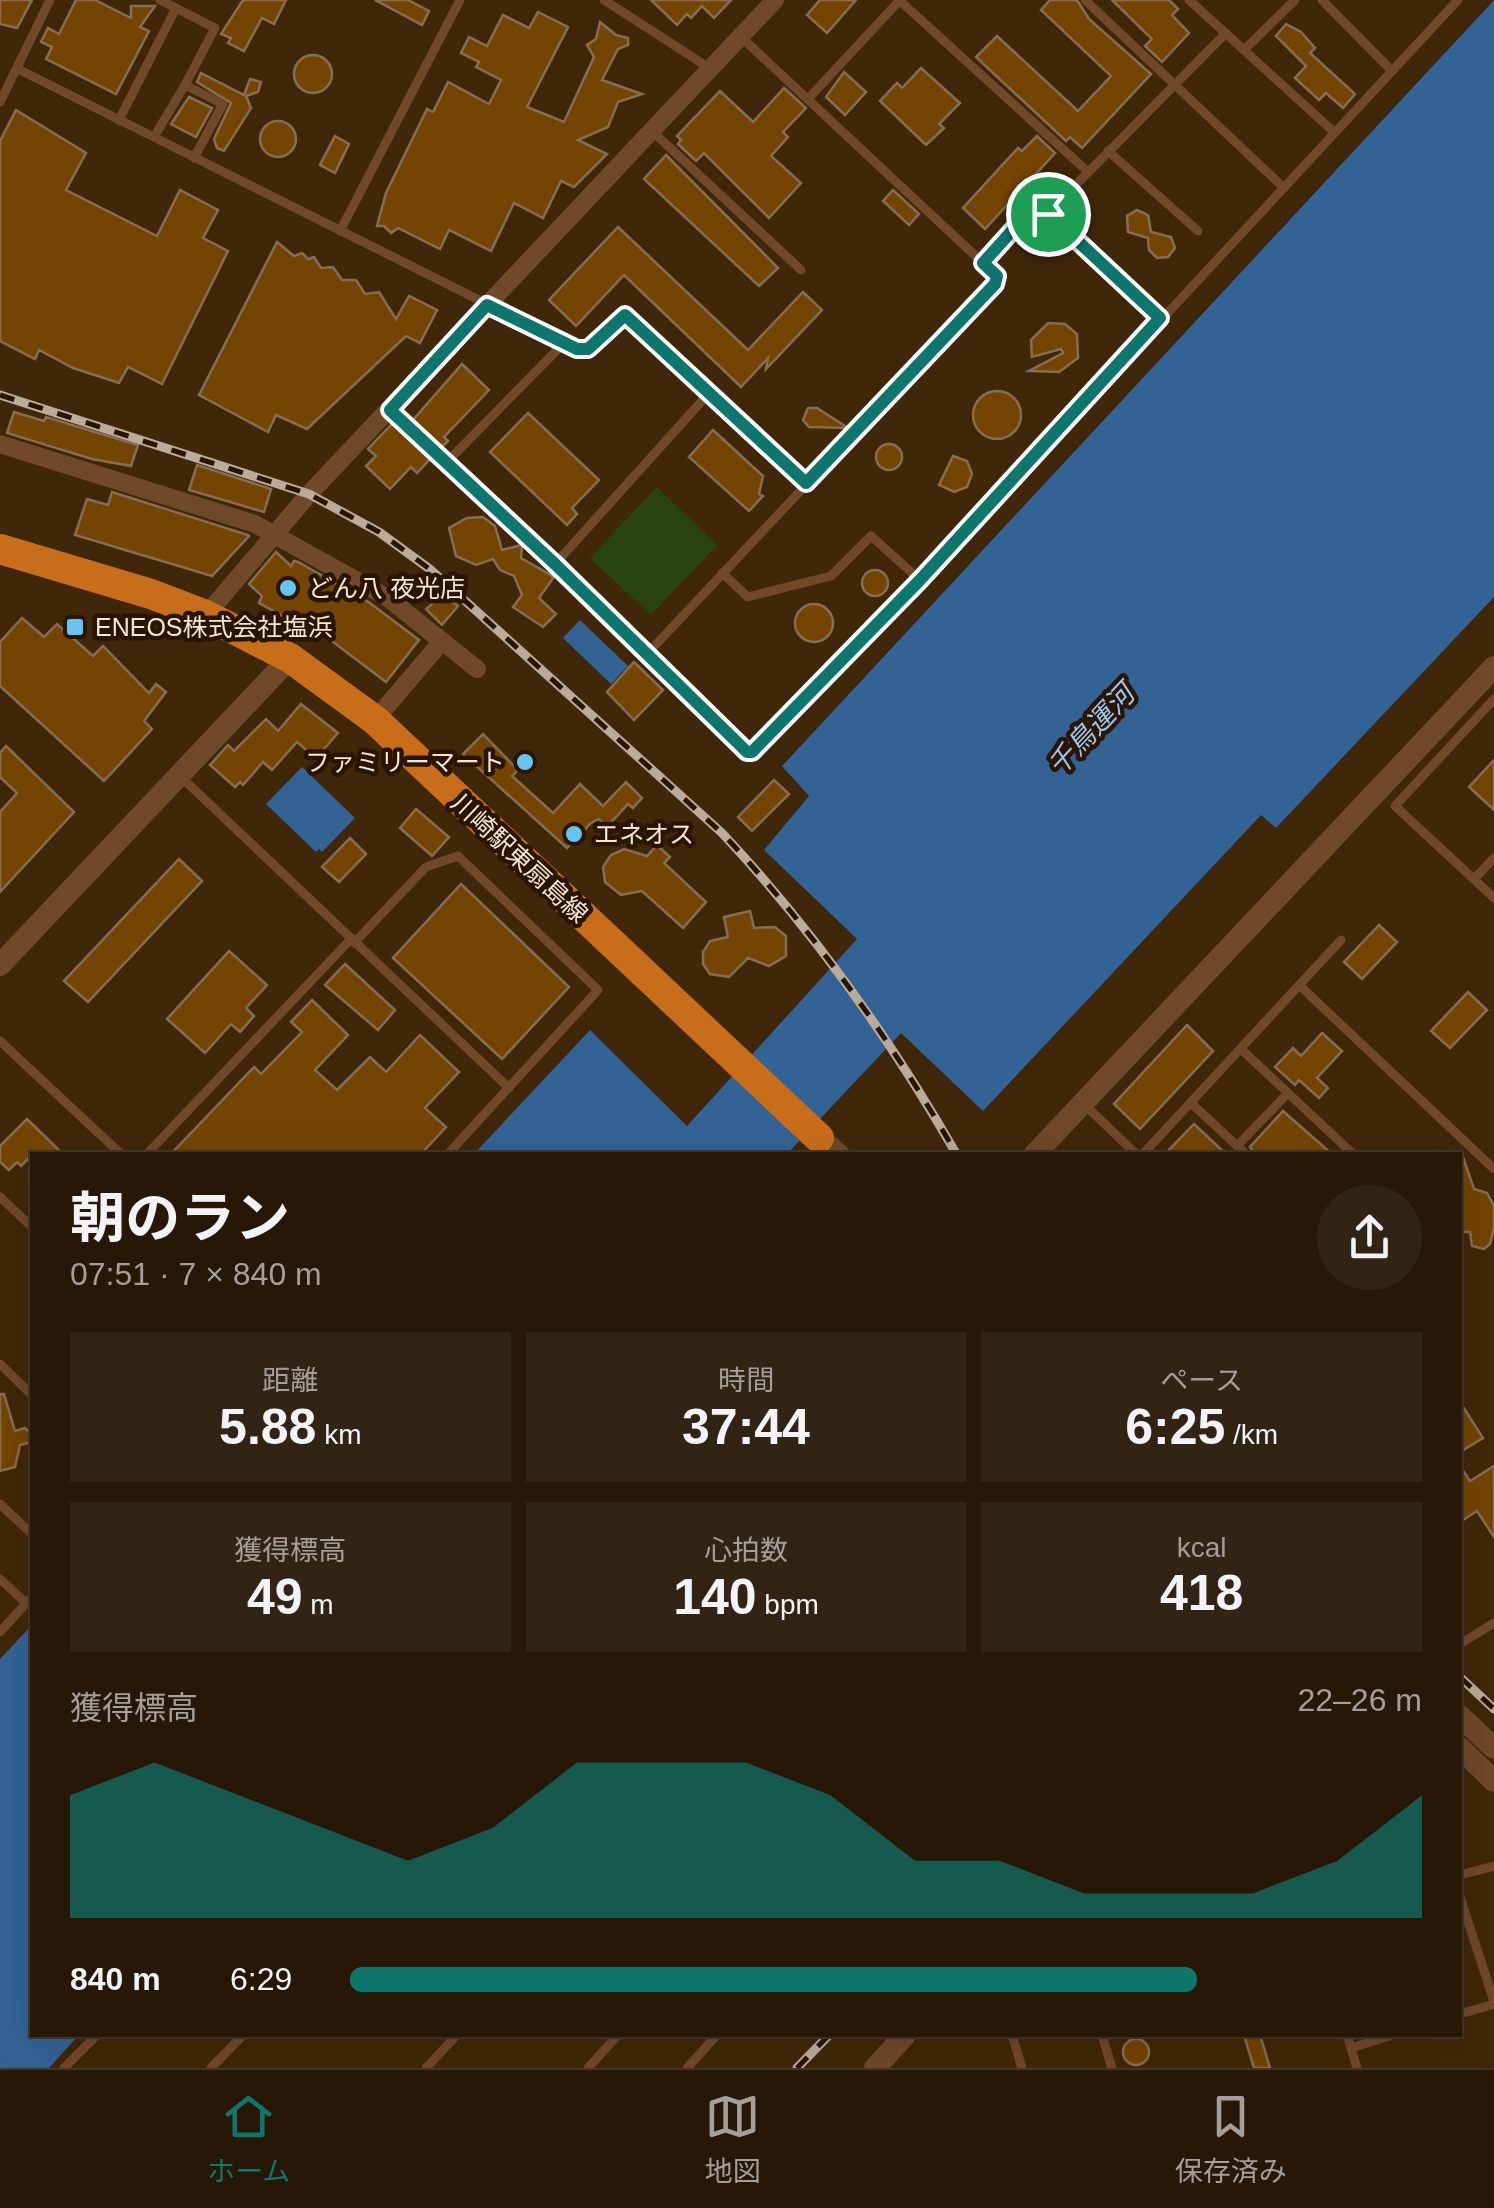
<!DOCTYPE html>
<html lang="ja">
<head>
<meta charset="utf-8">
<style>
  body { margin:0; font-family:Helvetica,"Noto Sans JP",sans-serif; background:#322414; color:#f1f3f6; height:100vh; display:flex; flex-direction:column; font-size:38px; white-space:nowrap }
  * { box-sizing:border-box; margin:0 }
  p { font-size:32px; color:#a49f9b }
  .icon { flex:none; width:55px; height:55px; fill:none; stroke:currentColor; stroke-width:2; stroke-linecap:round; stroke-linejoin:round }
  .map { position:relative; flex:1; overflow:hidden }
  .details { position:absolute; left:30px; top:1152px; width:1432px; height:885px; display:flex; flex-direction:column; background:#261706; border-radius:0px; box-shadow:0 10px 40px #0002,0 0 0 2px #423628 }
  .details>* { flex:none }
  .pin { position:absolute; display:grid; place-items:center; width:85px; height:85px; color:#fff; margin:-42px; border:5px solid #fff; border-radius:50%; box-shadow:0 2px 10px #0007 }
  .round { display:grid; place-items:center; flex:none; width:105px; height:105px; border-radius:52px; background:#322414 }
  .summary { display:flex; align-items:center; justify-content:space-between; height:170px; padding:0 40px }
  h1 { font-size:55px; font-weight:700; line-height:75px }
  .metrics { display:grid; grid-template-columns:repeat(3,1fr); gap:15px; height:170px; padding:10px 40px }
  .metrics div { display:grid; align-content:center; border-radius:0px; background:#322414; text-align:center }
  .metrics b { font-size:50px; font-weight:700 }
  .metrics small { font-size:28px; font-weight:400 }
  .metrics p { font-size:28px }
  .chart { height:280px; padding:20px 40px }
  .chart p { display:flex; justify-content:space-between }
  .chart svg { width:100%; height:180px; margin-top:10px; fill:#0f766e; opacity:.7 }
  ul { padding:0 40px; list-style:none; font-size:32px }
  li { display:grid; grid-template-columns:160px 120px 1fr; align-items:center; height:75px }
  li i { height:25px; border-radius:12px; background:#0f766e }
  .tabs { display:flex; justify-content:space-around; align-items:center; height:140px; border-top:2px solid #423628; background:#261706; font-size:28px; color:#a49f9b }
  .tabs a { display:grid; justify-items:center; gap:5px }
  .tabs .on { color:#0f766e }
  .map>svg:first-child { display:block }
</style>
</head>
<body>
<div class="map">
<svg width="1494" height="2068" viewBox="0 0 1494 2068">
  <rect width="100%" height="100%" fill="#331f08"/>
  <!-- built -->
  <g fill="#412709">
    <path d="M 0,0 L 1493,0 L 782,765 L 810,796 L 764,850 L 857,939 L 687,1126 L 590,1030 L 473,1155 L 32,1155 L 32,1625 L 0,1659 Z"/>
    <path d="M 1494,597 L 1494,2068 L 49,2068 L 79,2035 L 1460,2035 L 1460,1155 L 786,1155 L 901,1032 L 983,1110 L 1261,814 L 1276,828 Z"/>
  </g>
  <!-- green -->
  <path fill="#2a4315" d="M 657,487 L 717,545 L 651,615 L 590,558 Z"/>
  <!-- water -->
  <g fill="#336395">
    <path d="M 1494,0 L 1494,597 L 1276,828 L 1261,815 L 983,1111 L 901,1033 L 786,1155 L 473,1155 L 590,1030 L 687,1126 L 857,939 L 764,850 L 809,796 L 782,766 Z"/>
    <path d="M 580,620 L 628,666 L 611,684 L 563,638 Z"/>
    <path d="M 302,767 L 355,818 L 322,852 L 319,849 L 316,852 L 266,804 Z"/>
    <path d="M 32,1625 L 32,2035 L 79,2035 L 49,2068 L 0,2068 L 0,1659 Z"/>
  </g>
  <!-- building -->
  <g fill="#744402" stroke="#866d55" stroke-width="2.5">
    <path d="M 0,0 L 32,0 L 17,28 L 0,24 Z"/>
    <path d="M 76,0 L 95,0 L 131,18 L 131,6 L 155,6 L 140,27 L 149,31 L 116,94 L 46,59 L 52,47 L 41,42 L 48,28 L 59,34 Z"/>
    <path d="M 243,0 L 286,0 L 274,24 L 262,18 L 244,51 L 228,43 L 231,38 L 221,34 Z"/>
    <path d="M 375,0 L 408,0 L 429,11 L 422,25 Z"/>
    <path d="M 651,0 L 731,0 L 714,18 L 702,6 L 691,18 L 687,14 L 677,25 Z"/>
    <path d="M 820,0 L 856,0 L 827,33 L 807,15 Z"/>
    <path d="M 1050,0 L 1077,0 L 1089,19 L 1151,74 L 1082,148 L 1070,137 L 1066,141 L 976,57 L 997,36 L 1078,111 L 1111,76 L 1041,10 Z"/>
    <path d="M 1112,0 L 1169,0 L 1178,9 L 1172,15 L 1189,33 L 1162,62 L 1145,46 L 1152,39 Z"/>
    <path d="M 538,12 L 568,27 L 527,107 L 564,122 L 594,57 L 587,45 L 596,39 L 600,22 L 616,35 L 628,38 L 628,45 L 618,49 L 602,80 L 642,94 L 618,102 L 608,127 L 578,140 L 607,154 L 574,187 L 561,181 L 543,218 L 514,203 L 491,251 L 449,230 L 440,249 L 398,228 L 391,233 L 384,226 L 377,226 L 386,193 L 427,109 L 433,112 L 448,82 L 489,104 L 501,80 L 476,67 L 479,62 L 461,53 L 469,37 L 487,46 L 503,15 L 529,28 Z"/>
    <path d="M 1286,24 L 1301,32 L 1315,48 L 1310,53 L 1355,94 L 1343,108 L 1326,93 L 1319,100 L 1295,78 L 1306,66 L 1276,36 Z"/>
    <circle cx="313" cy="74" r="19"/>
    <path d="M 921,68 L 960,103 L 939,124 L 944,128 L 926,145 L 880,101 L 897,83 L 902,88 Z"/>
    <path d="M 844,72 L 866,92 L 845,115 L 826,97 Z"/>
    <path d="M 201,73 L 244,95 L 250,79 L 261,82 L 258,92 L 246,96 L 251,108 L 224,151 L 217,148 L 214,139 L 231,103 L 197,82 Z"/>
    <path d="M 784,88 L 806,108 L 783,132 L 788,137 L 771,156 L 801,183 L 769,218 L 704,153 L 696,161 L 678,144 L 681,140 L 677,136 L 720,91 L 753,122 Z"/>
    <path d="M 189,97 L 212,108 L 196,137 L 171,124 Z"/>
    <path d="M 16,110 L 86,153 L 66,190 L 157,236 L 180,190 L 218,210 L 203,238 L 228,251 L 162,384 L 128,367 L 119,383 L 73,368 L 39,350 L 35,359 L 0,341 L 0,141 Z"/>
    <circle cx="278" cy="139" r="18"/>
    <path d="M 335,136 L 349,144 L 335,173 L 320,165 Z"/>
    <path d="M 1037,136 L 1055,153 L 985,229 L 963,208 L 1018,148 L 1022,151 Z"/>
    <path d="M 666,155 L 778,268 L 759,286 L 644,179 Z"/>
    <path d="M 893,190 L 919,214 L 909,225 L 883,201 Z"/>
    <path d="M 1137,210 L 1148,215 L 1151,232 L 1171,237 L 1175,248 L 1168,257 L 1157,258 L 1149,250 L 1148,238 L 1128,232 L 1127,216 Z"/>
    <path d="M 618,227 L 748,350 L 803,292 L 822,310 L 766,369 L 768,358 L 741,387 L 624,275 L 576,326 L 549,300 Z"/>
    <path d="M 277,242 L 294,256 L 302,253 L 308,259 L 314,257 L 321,268 L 333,267 L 342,280 L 356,280 L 365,294 L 379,292 L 396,319 L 409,296 L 437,310 L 420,343 L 406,336 L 307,429 L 276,415 L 268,432 L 199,395 Z"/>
    <path d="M 1048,323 L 1065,324 L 1077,334 L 1078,358 L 1059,372 L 1029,371 L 1063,353 L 1061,349 L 1032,357 L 1031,340 Z"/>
    <path d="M 462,364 L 489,390 L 444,437 L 448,441 L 442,447 L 413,420 Z"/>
    <circle cx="997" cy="415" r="24"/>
    <path d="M 808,408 L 817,408 L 848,428 L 809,427 L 803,420 Z"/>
    <path d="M 14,412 L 44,421 L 46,417 L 138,445 L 131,466 L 92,459 L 7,433 Z"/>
    <path d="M 528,413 L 599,480 L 572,508 L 577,514 L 567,525 L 490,452 Z"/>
    <path d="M 392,424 L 430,459 L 417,473 L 411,467 L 390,489 L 366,466 L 376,456 L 368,449 Z"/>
    <path d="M 713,430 L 763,476 L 759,494 L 763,496 L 749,511 L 689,457 Z"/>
    <circle cx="889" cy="457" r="13"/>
    <path d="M 953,456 L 967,461 L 972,474 L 967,487 L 954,492 L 939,485 Z"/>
    <path d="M 197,465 L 271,489 L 264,512 L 189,490 Z"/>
    <path d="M 112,492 L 248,535 L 249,536 L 212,576 L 75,535 L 87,499 L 108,505 Z"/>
    <path d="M 483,517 L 495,526 L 502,550 L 522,545 L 521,558 L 554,577 L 539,598 L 556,614 L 543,627 L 513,607 L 522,595 L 514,576 L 500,570 L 493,559 L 476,565 L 456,556 L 449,528 L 467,518 Z"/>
    <path d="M 276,552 L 291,566 L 294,561 L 298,562 L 370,603 L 419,640 L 386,682 L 308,623 L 305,628 L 259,603 L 262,596 L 249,584 Z"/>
    <circle cx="875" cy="583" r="13"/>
    <path d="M 444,594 L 458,606 L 442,625 L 426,609 Z"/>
    <circle cx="814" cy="623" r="19"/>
    <path d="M 22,618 L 44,637 L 57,624 L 93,656 L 103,646 L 149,693 L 156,684 L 166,692 L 144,721 L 152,729 L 104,781 L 0,686 L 0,642 Z"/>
    <path d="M 634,662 L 663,690 L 634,720 L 607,692 Z"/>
    <path d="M 301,704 L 338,733 L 316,758 L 297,742 L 272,770 L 263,762 L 243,785 L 240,782 L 235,787 L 210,765 L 228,745 L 234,751 L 266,719 L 278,731 Z"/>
    <path d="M 483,734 L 518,770 L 512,776 L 553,813 L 580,784 L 603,806 L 626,782 L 642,798 L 633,808 L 628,804 L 607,827 L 599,819 L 591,823 L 567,848 L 463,754 Z"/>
    <path d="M 6,746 L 74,812 L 0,892 L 0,812 L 17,793 L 0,777 L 0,753 Z"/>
    <path d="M 1494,760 L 1494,810 L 1469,787 Z"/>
    <path d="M 774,780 L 789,794 L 752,831 L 738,817 Z"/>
    <path d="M 416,809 L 449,837 L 432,856 L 400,828 Z"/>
    <path d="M 350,838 L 366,854 L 339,882 L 322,867 Z"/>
    <path d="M 657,845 L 670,857 L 664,863 L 706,902 L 683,928 L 642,891 L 621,895 L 605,882 L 603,867 L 611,855 L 624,849 L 647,856 Z"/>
    <path d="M 179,859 L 202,881 L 88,1002 L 64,981 Z"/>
    <path d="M 461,884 L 569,987 L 502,1059 L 393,958 Z"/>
    <path d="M 750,911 L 754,928 L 775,927 L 786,936 L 786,956 L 769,966 L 748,958 L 729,977 L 710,974 L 703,964 L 703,952 L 710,941 L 728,937 L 724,917 Z"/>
    <path d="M 1379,925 L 1397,942 L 1362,979 L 1344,962 Z"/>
    <path d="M 229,951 L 267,985 L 246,1008 L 254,1016 L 240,1032 L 231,1024 L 205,1053 L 167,1019 Z"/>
    <path d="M 345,964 L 395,1010 L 378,1030 L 325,985 Z"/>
    <path d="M 1468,992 L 1487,1010 L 1450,1048 L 1431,1031 Z"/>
    <path d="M 312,1000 L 348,1035 L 315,1070 L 337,1090 L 370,1057 L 386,1072 L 420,1035 L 459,1072 L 425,1108 L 446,1127 L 420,1155 L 170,1155 L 254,1067 L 261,1074 L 302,1032 L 291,1022 Z"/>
    <path d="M 1187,1025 L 1213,1051 L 1140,1129 L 1114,1104 Z"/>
    <path d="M 1322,1033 L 1342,1051 L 1317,1078 L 1328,1088 L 1319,1098 L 1299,1080 L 1295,1085 L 1275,1067 L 1293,1048 L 1301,1056 Z"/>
    <path d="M 1283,1111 L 1333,1155 L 1255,1155 L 1250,1147 Z"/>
    <path d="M 27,1119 L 64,1155 L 32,1155 L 21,1166 L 17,1162 L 9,1170 L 0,1162 L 0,1146 Z"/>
    <path d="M 1194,1124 L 1227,1155 L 1164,1155 Z"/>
    <path d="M 1462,1154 L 1474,1189 L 1487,1193 L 1494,1206 L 1494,1228 L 1490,1244 L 1484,1249 L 1472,1246 L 1470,1232 L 1460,1232 Z"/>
    <path d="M 0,1394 L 4,1394 L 15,1431 L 25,1428 L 32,1435 L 29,1443 L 20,1445 L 15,1467 L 0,1471 Z"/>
    <path d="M 1460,1402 L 1483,1438 L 1460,1452 Z"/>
    <path d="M 1460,1466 L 1470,1481 L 1494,1466 L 1494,1537 L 1477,1511 L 1460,1522 Z"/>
    <path d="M 1244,2035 L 1260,2035 L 1270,2068 L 1254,2068 Z"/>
    <circle cx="1136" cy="2052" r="13"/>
  </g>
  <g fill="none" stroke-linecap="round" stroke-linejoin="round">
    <!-- service -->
    <g stroke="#70482a" stroke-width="9">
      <path d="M 160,0 L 215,28 L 185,85"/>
      <path d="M 604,0 L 711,69"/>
      <path d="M 899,0 L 1087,171"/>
      <path d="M 1085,0 L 1284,188"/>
      <path d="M 1189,0 L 1334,132"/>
      <path d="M 1322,0 L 1392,71"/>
      <path d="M 1244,50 L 1295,0"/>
      <path d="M 18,69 L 577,349 L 588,349 L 625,315 L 807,483"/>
      <path d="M 808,99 L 900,0"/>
      <path d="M 0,102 L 50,0"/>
      <path d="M 119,120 L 176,8"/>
      <path d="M 652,131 L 801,270"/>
      <path d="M 154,137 L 185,85 L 223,104 L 194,158"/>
      <path d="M 1108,151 L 1198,231"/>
      <path d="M 1047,214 L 1160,318"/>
      <path d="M 340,231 L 460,0"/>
      <path d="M 983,263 L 1037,203 L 1047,214 L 1226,33"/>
      <path d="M 390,410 L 555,564 L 747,752 L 752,753 L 920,580 L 1458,0"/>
      <path d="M 446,463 L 564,343"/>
      <path d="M 555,564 L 709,393"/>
      <path d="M 722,573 L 748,597 L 831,576 L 871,536 L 920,580"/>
      <path d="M 648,653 L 995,284 L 997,276 L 741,37"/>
      <path d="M 1494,699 L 1395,806 L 1494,898"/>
      <path d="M 181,777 L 509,1088"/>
      <path d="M 1474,879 L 1494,858"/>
      <path d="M 354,943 L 426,867 L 458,856 L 598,990 L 447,1155"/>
      <path d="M 1299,985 L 1494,1169"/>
      <path d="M 0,1041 L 122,1155"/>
      <path d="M 1241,1049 L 1354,1155"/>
      <path d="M 1191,1103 L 1247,1155"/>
      <path d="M 1084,1104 L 1137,1155"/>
      <path d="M 1237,1146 L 1288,1093"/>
      <path d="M 146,1155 L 350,940"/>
      <path d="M 1142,1155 L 1341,940"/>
      <path d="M 0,1197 L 32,1227"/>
      <path d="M 0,1364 L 32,1395"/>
      <path d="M 0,1504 L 32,1534"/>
      <path d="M 0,1579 L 26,1603"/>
      <path d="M 0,1632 L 32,1597"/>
      <path d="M 1460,1644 L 1494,1623"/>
      <path d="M 1460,1875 L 1494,1866"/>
      <path d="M 1460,1897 L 1494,2001"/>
      <path d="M 1460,2014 L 1494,2004"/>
      <path d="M 1012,2035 L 1022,2068"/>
      <path d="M 1102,2035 L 1112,2068"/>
      <path d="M 1347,2035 L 1357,2068"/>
      <path d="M 1351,2048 L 1392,2035"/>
      <path d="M 64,2068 L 97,2035"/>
      <path d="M 211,2068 L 243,2035"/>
      <path d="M 426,2068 L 457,2035"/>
      <path d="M 588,2068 L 618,2035"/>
      <path d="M 687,2068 L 717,2035"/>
    </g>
    <!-- minor -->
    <g stroke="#70482a" stroke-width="18">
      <path d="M 0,444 L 255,524 L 388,598 L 477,669"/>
      <path d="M 206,615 L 309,494 L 775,0"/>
      <path d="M 375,720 L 442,641"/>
    </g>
    <!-- tertiary -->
    <g stroke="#70482a" stroke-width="22">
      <path d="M 0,965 L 290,658"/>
      <path d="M 819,1138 L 839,1155"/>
      <path d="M 1034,1155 L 1494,667"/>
      <path d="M 1460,1716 L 1494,1748"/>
      <path d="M 1460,1748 L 1494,1781"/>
      <path d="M 875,2068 L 905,2035"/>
    </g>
    <!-- trunk -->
    <path stroke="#c86e1a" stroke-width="30" d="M 0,549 L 151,594 L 206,615 L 290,658 L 375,720 L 819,1138"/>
    <!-- rail casing -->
    <g stroke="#bbab9b" stroke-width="9">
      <g id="rail">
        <path d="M 0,395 L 309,494 L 379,532 L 431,570 L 722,833 C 813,930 891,1040 957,1155"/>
        <path d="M 1460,1677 L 1494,1709"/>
        <path d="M 797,2068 L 829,2035"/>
      </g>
    </g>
    <!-- rail -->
    <use href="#rail" stroke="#291501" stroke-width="5" stroke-dasharray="15" stroke-linecap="butt"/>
  </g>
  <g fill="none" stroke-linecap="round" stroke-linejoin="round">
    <!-- route casing -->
    <g stroke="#fff" stroke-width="20">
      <path id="route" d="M 1037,203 L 1160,318 L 920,580 L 752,752 L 747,752 L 555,564 L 390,410 L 487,305 L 577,349 L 588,349 L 625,315 L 806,483 L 995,284 L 997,276 L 983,263 Z"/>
    </g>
    <!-- route -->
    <use href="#route" stroke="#0f766e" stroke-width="12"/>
  </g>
  <!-- markers -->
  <g fill="#65c5ee" stroke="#291501" stroke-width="4">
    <circle cx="288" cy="588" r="10"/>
    <rect x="65" y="617" width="20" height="20" rx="5"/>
    <circle cx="525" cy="762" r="10"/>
    <circle cx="574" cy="834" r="10"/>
  </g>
  <g text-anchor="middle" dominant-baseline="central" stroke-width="9" stroke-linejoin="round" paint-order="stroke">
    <!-- poi labels -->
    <g font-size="25" fill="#f3e5d8" stroke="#291501" text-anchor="start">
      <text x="308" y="588">どん八 夜光店</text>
      <text x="95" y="627">ENEOS株式会社塩浜</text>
      <text x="505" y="762" text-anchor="end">ファミリーマート</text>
      <text x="594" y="834">エネオス</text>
    </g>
    <!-- street labels -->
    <g font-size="25" fill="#f3e5d8" stroke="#291501">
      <text transform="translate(520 858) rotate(43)">川崎駅東扇島線</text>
    </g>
    <!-- water labels -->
    <g font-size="28" font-style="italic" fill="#9ec6f2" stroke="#291501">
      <text transform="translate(1091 730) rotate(-47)">千鳥運河</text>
    </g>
  </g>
</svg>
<div class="pin" style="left:1048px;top:214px;background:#1e9e55"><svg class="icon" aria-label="arrive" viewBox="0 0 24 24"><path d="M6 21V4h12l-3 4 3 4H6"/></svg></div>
<section class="details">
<div class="summary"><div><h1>朝のラン</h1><p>07:51 · 7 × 840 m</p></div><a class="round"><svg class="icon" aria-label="share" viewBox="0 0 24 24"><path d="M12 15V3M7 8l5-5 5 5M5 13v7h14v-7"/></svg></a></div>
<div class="metrics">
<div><p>距離</p><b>5.88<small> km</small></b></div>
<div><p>時間</p><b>37:44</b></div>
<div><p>ペース</p><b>6:25<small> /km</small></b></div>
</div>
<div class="metrics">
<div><p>獲得標高</p><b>49<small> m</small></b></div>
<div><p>心拍数</p><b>140<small> bpm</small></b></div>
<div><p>kcal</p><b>418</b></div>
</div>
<div class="chart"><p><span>獲得標高</span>22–26 m</p>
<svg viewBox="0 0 160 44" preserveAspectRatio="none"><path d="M0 44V14L10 6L20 14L30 22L40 30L50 22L60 6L70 6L80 6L90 14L100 30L110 30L120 38L130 38L140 38L150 30L160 14V44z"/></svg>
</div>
<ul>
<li><b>840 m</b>6:29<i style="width:79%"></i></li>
</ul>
</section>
</div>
<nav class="tabs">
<a class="on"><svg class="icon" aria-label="home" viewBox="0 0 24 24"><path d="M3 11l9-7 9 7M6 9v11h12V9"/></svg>ホーム</a>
<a><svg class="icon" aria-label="map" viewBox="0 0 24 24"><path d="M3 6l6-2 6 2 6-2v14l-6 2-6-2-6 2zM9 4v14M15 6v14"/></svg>地図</a>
<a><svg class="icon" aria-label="saved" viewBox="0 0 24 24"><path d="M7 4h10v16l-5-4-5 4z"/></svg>保存済み</a>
</nav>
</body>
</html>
